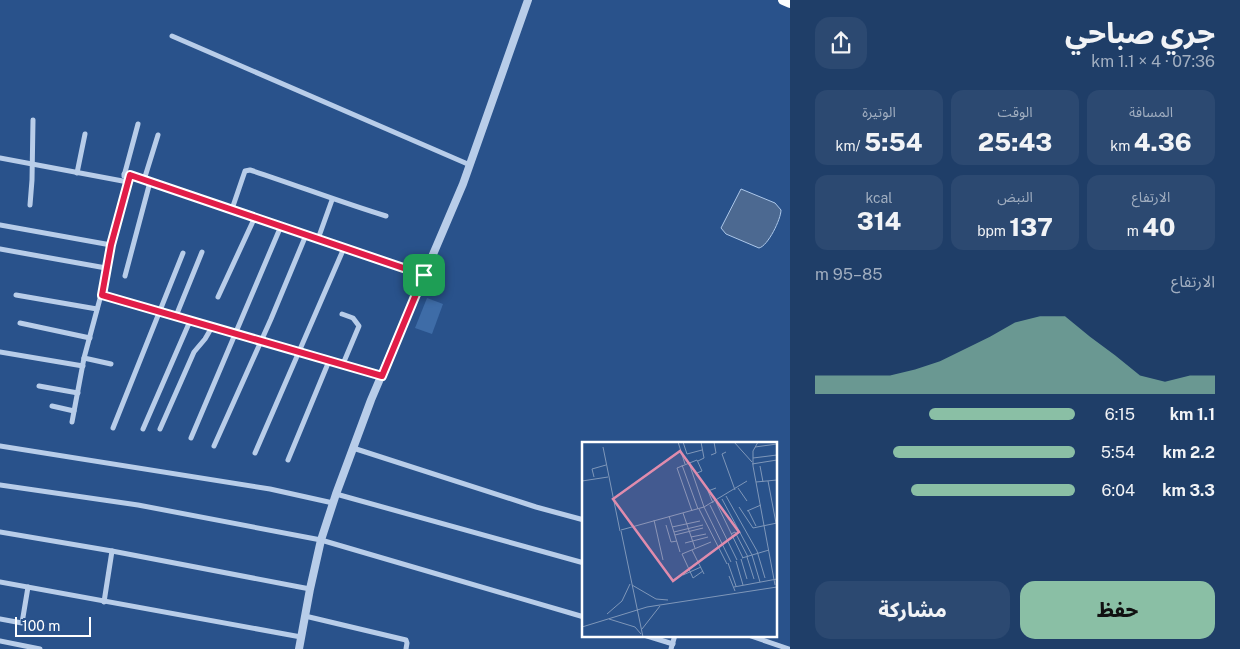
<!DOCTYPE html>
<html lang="ar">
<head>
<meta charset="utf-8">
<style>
  body { margin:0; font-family:"Public Sans","Noto Sans Arabic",sans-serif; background:#2c4971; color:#f1f3f6; direction:rtl; height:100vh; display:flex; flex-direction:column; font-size:19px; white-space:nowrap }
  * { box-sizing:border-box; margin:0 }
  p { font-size:16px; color:#a1aec0 }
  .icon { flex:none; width:28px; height:28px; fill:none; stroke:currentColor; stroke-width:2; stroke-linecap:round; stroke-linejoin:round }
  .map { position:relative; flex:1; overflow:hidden; direction:ltr }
  .details { display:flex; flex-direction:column; background:#1f3e68; width:450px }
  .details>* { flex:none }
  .scale { position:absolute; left:15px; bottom:12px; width:76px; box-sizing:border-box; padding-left:5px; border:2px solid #fff; border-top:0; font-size:14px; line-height:18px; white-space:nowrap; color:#fff; -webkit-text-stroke:4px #29528b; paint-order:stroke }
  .pin { position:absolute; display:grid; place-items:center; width:42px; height:42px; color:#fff; margin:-21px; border-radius:10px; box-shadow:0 2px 8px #0006 }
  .round { display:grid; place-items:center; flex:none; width:52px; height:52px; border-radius:15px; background:#2c4971 }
  .head { display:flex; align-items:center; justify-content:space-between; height:85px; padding:0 25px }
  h1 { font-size:28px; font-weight:800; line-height:38px }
  .figures { display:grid; grid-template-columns:repeat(3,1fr); gap:8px; height:85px; padding:5px 25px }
  .figures div { display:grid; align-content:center; border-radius:12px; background:#2c4971; text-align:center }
  .figures b { font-size:25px; font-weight:800 }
  .figures small { font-size:14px; font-weight:400 }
  .figures p { font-size:14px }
  .chart { height:140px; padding:10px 25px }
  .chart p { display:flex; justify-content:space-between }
  .chart svg { width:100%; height:90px; margin-top:5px; fill:#8abfa5; opacity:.7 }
  .primary-button { display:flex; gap:10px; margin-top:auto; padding:10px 25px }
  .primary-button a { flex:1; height:58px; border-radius:15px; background:#8abfa5; color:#111; font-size:20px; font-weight:800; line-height:58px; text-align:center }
  .primary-button a+a { background:#2c4971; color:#f1f3f6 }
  ul { padding:0 25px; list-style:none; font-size:16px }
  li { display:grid; grid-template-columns:80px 60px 1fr; align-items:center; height:38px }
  li i { height:12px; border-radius:6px; background:#8abfa5 }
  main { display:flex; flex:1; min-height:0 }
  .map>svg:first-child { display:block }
</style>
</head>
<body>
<main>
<section class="details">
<div class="head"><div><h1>جري صباحي</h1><p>07:36 · 4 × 1.1 km</p></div><a class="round"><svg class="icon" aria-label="share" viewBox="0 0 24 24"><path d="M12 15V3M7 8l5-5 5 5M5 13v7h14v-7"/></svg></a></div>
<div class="figures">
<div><p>المسافة</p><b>4.36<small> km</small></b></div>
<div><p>الوقت</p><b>25:43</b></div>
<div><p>الوتيرة</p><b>5:54<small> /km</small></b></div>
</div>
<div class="figures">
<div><p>الارتفاع</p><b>40<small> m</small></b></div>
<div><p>النبض</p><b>137<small> bpm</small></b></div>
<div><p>kcal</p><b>314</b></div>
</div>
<div class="chart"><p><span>الارتفاع</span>85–95 m</p>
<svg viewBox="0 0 160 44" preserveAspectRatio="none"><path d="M0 44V35L10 35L20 35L30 35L40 32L50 28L60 22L70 16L80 9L90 6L100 6L110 16L120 25L130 35L140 38L150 35L160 35V44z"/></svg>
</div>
<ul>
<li><b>1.1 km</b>6:15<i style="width:56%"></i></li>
<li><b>2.2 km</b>5:54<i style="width:70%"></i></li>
<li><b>3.3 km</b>6:04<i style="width:63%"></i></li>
</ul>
<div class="primary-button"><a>حفظ</a><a>مشاركة</a></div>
</section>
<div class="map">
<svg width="790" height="649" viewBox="0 0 790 649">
  <rect width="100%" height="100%" fill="#29528b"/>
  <!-- green -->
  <path fill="#3e6ca7" d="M 427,298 L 443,304 L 432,334 L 415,328 Z"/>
  <!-- water -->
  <path fill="#4c6991" stroke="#adc8ea" d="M 741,189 L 775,203 L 781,210 C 781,219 768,246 759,248 L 726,234 L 721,228 Z"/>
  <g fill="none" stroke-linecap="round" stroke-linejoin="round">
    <!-- minor -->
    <g stroke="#b8cde9" stroke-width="5">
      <path d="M 172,36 L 470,165"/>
      <path d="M 0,158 L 128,182 L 111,245 L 101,295 L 84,358 L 72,422"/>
      <path d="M 77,173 L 85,134"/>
      <path d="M 124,174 L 150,182 L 125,276"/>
      <path d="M 124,176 L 138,124"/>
      <path d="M 144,180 L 158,135"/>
      <path d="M 150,182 L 423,275"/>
      <path d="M 30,205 L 32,180 L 33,120"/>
      <path d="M 232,209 L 245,171 L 250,170 C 296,185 340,202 386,216"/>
      <path d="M 0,225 L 111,245"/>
      <path d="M 318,239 L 332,200"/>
      <path d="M 0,249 L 106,268"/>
      <path d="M 16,295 L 97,309"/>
      <path d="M 101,295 L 382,376"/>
      <path d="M 218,297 L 255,217"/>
      <path d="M 342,314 L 353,318 L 359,326 L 343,364"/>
      <path d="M 176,316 L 202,252"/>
      <path d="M 20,323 L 90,338"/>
      <path d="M 0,352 L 83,366"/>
      <path d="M 84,358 L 111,364"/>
      <path d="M 39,386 L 78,393"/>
      <path d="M 52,406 L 74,411"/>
      <path d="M 113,428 L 183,253"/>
      <path d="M 143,429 L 190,321"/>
      <path d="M 160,429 L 194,352 L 205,339 L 212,327"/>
      <path d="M 191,438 L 281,226"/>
      <path d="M 0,446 L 270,489 L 333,503"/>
      <path d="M 214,446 L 271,319 L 306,235"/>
      <path d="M 353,448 L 536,507 L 584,520"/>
      <path d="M 255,453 L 344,248"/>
      <path d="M 288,460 L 329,361"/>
      <path d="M 0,485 L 138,505 L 321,540 L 584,617"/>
      <path d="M 336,494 L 584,563"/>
      <path d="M 0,532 L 112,551 L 310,589"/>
      <path d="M 0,582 L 301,637"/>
      <path d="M 104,602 L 112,551"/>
      <path d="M 305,616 L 406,640 L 407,643 L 406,649"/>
      <path d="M 0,619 L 22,623 L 28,587"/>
      <path d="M 644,635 L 673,644"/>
      <path d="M 748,635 L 789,649"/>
      <path d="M 0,641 L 40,649"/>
      <path d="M 671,649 L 675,635"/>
    </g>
    <!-- tertiary -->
    <path stroke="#b8cde9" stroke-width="8" d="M 299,649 L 310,589 L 321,540 L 336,494 L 371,400 L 463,184 L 528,0"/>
    <!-- trunk -->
    <path stroke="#fcfefe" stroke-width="10" d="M 783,0 L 790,3"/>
  </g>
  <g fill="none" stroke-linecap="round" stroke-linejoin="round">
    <!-- route casing -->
    <g stroke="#fff" stroke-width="10">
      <path id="route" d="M 130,175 L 424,275 L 382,376 L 102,295 L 111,245 Z"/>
    </g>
    <!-- route -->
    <use href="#route" stroke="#e11d48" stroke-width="6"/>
  </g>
  <!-- overview -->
  <g transform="translate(582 442)">
    <rect width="195" height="195" fill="#29528b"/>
    <path fill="none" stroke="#7f97b9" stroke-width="1" d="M 96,0 L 103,22M 101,0 L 105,12 L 120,8M 152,0 L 170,20M 176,0 L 171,9 L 171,24 L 193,143M 21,5 L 38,89M 173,5 L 195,2M 144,10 L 140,12 L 153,48M 129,13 L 134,11 L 132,0M 171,16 L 195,13M 116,19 L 122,16 L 119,0M 107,21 L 122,65 L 149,120M 170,22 L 195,18M 100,23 L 116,67M 178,24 L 181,40M 12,35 L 10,27 L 24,23M 0,39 L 26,35M 186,39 L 194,81M 174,40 L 195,38M 156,46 L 165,59M 144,54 L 175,109 L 183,136M 140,57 L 170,113 L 178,140M 134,60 L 161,116M 131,61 L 126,49 L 134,46M 128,63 L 155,118M 157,65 L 171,86M 117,67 L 145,122M 166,68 L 174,84M 110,69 L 95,26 L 115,18 L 120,29 L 115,31M 165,69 L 179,63M 101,71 L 113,106M 87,74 L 98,110M 72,78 L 81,118M 84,83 L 89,100 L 95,99M 90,85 L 118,79M 171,86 L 195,81M 39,88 L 122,65 L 165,39M 39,89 L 61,195M 92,90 L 121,83M 149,92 L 153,90 L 166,115M 93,93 L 121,86M 109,95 L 124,92M 103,101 L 126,95M 110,108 L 122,132M 165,115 L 172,137M 160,116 L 187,108M 159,117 L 165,137M 154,119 L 161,143M 146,121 L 154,144M 121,129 L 111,136 L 100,112 L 129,100M 101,133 L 119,125M 147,134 L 153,149M 50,143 L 74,157 L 86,158M 152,145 L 195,137M 25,172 L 40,159 L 48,142M 27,177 L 53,185 L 59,192M 0,185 L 65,165 L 195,145M 60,187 L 78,164"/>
    <path fill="#e08cad" fill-opacity="0.15" stroke="#e08cad" stroke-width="2.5" d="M 98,9 L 157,90 L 91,139 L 31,57 Z"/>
    <rect width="195" height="195" fill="none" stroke="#fff" stroke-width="2.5"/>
  </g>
</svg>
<div class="scale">100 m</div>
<div class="pin" style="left:424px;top:275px;background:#1e9e55"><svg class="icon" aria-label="arrive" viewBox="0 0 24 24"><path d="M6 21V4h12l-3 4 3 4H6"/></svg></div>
</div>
</main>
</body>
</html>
